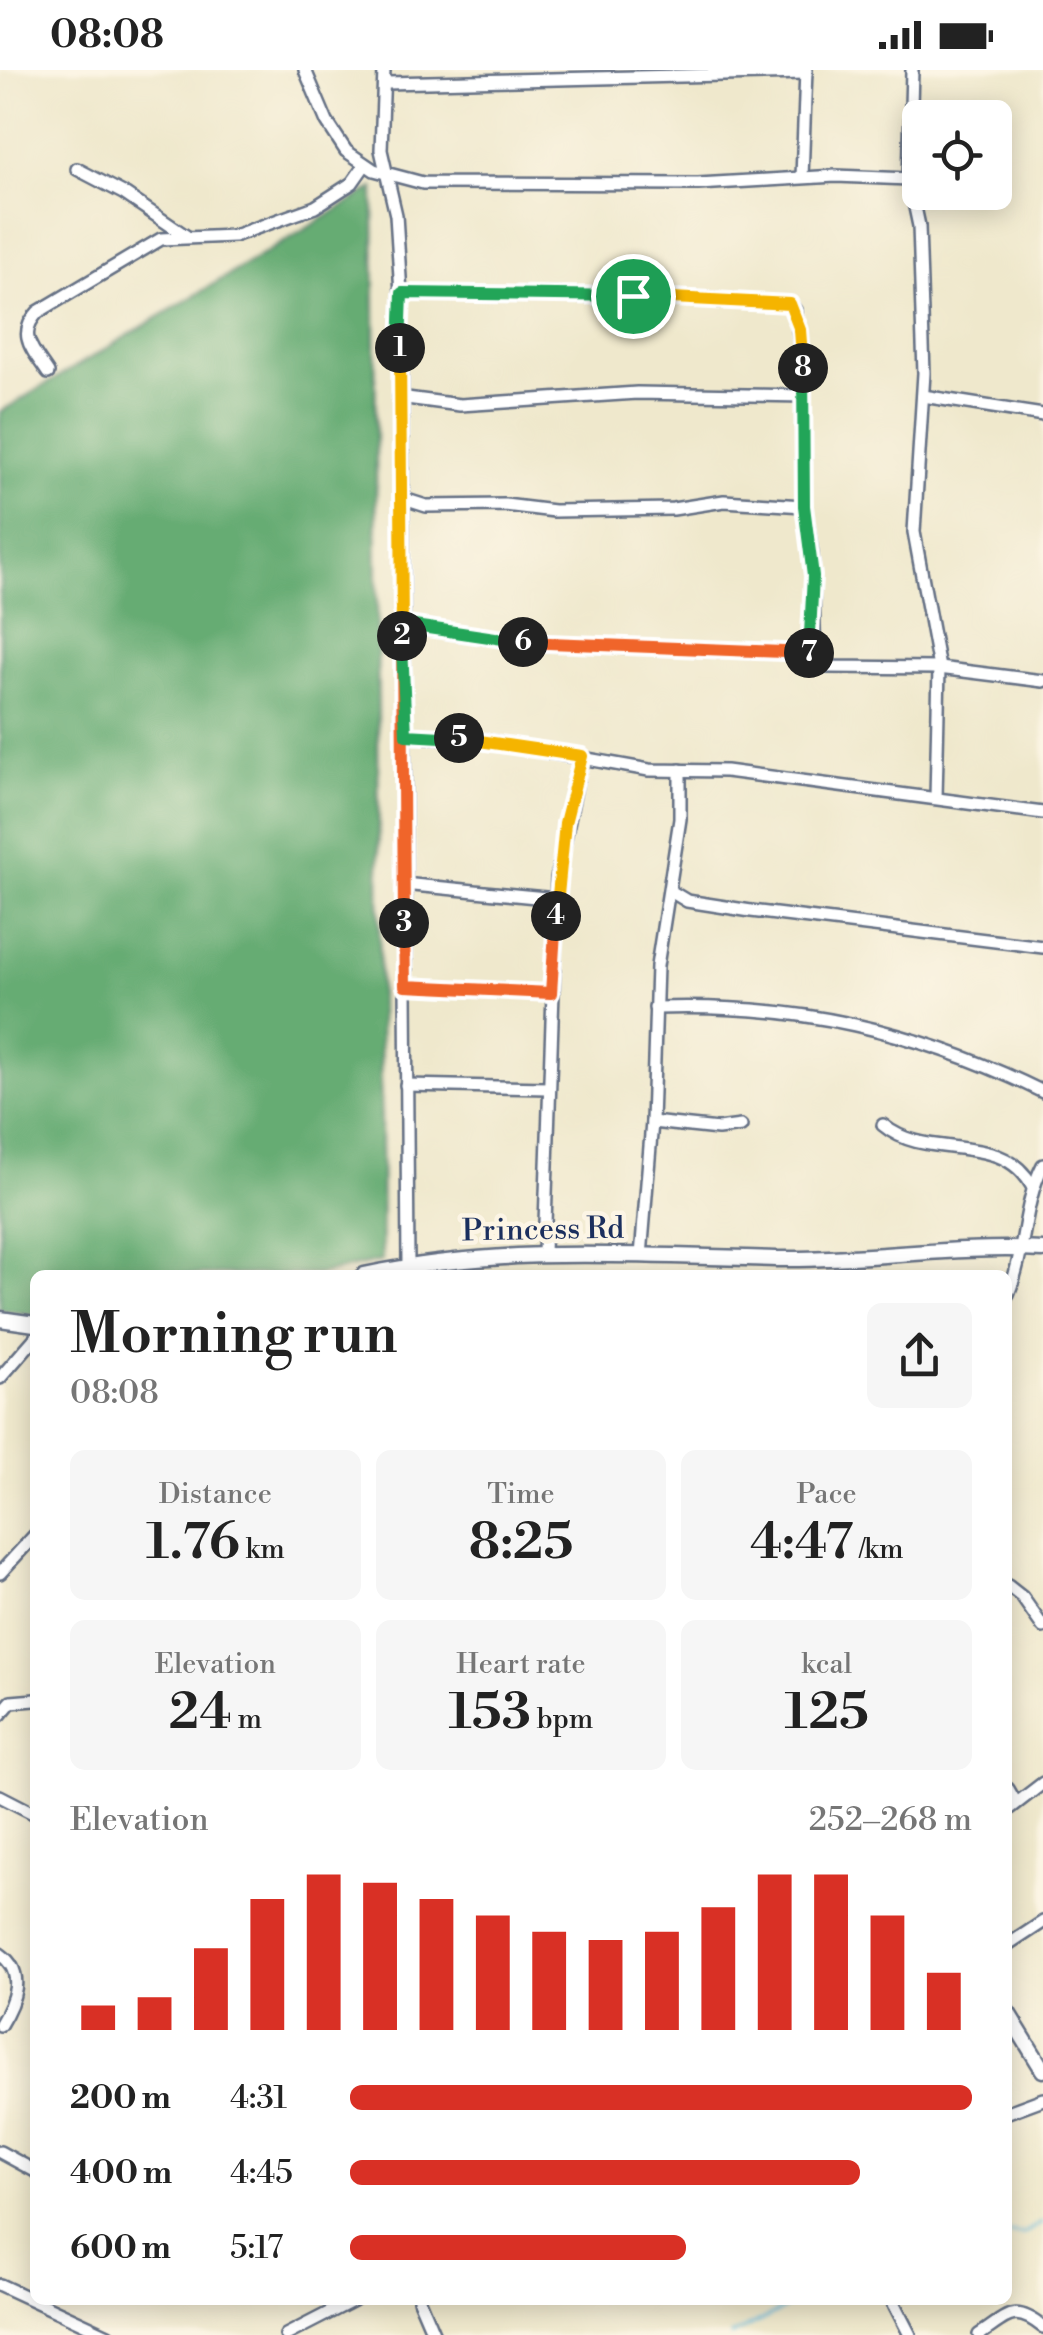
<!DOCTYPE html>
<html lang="en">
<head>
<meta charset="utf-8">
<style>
  body { margin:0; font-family:"Libre Bodoni",serif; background:#f6f6f6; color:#222; height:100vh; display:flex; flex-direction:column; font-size:38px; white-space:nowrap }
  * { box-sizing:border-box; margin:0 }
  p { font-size:32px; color:#767676 }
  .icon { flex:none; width:55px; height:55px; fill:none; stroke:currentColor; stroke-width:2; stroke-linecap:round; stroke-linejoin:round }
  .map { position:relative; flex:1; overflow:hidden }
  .panel { position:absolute; left:30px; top:1200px; width:982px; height:1035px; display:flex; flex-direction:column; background:#fff; border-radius:15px; box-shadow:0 5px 25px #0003 }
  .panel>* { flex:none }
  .tools { position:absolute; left:902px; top:30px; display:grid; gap:20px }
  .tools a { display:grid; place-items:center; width:110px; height:110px; border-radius:15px; background:#fff; box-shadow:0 5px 25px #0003; font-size:50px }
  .pin { position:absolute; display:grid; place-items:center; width:85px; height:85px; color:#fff; margin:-42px; border:5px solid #fff; border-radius:50%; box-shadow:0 2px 10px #0007 }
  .km { position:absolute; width:50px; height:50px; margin:-25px; border-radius:50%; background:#222; color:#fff; font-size:28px; line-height:50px; text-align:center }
  .round { display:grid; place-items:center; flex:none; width:105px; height:105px; border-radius:15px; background:#f6f6f6 }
  .overview { display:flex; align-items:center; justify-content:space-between; height:170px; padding:0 40px }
  h1 { font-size:55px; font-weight:600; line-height:75px }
  .figures { display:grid; grid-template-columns:repeat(3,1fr); gap:15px; height:170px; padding:10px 40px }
  .figures div { display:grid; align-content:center; border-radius:15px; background:#f6f6f6; text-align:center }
  .figures b { font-size:50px; font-weight:600 }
  .figures small { font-size:28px; font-weight:400 }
  .figures p { font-size:28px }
  .chart { height:280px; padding:20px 40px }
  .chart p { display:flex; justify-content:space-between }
  .chart svg { width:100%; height:180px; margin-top:10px; stroke:#d93025; stroke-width:6 }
  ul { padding:0 40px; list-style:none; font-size:32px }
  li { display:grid; grid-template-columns:160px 120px 1fr; align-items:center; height:75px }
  li i { height:25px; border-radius:12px; background:#d93025 }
  .status { display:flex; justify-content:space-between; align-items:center; height:70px; padding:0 50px; background:#fff; direction:ltr }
  .status svg { height:28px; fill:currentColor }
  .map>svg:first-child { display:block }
</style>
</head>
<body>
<div class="status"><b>08:08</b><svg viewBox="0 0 49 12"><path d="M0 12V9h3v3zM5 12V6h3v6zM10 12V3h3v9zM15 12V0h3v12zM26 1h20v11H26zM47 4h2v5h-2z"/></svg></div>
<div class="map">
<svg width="1043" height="2265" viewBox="0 0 1043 2265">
  <rect width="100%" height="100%" fill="#fcf5e5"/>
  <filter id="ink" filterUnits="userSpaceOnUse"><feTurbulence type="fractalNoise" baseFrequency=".01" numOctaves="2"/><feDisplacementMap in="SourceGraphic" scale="20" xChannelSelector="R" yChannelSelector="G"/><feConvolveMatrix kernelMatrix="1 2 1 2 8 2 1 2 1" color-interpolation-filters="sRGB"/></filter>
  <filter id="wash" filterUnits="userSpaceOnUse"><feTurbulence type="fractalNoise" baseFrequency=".0048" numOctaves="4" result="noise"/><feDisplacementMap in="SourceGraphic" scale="40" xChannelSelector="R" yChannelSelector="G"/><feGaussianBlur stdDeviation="2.25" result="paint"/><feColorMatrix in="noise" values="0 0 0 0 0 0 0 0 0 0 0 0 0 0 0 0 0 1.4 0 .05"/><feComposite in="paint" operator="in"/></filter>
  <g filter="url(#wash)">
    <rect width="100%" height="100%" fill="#efe8cc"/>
    <!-- forest -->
    <path fill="#66ac73" stroke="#406e68" stroke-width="2.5" d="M 374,118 L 382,1191 L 318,1205 L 35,1205 L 35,1245 L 0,1240 L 0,342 Z"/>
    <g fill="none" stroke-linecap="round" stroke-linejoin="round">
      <!-- stream -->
      <g stroke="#64bee1" stroke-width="2.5">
        <path d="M 1008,2162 L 1023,2164 L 1043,2152"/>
        <path d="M 732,2265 L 801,2230"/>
      </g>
    </g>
  </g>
  <g filter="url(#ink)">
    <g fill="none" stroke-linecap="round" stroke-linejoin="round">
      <!-- minor casing -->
      <g stroke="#657084" stroke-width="16">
        <g id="minor">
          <path d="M 305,0 L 327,52 L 346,81 L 374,100 L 423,113 L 698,114 L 836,106 L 909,109"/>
          <path d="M 384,0 L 381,80 L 396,145 L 401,223 L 408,1196"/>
          <path d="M 912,0 L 909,109 L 919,156 L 924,303 L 914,462 L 939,598 L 936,728"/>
          <path d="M 387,13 L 806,3"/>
          <path d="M 77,99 L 123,123 L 186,166"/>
          <path d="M 802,107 L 806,0"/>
          <path d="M 401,223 L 633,226 L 790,234 L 795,240 L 802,283 L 804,436 L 812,484 L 815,592 L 828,597 L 939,598 L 1043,611"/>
          <path d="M 48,303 C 33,280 16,265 38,242 L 161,169 L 234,166 L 315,137 L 352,113 L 364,96"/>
          <path d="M 923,326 L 1043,345"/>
          <path d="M 399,327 L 460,335 L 637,323 L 804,326"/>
          <path d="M 401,428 L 426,436 L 505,435 L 554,441 L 673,439 L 724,431 L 804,436"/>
          <path d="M 401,555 L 532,573 L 812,583"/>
          <path d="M 406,665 L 492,672 L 649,700 L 726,701 L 1043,743"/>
          <path d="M 403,814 L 556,829"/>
          <path d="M 672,822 L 687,831 L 751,841 L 1043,877"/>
          <path d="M 405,916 L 551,923"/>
          <path d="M 655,938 C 796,933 917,960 1043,1022"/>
          <path d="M 406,1015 L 548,1018"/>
          <path d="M 652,1052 L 718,1059 L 741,1056"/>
          <path d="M 883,1055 C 928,1093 1001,1059 1032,1116"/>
          <path d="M 544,1182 L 557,808 L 582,686"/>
          <path d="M 641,1186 L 652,1052 L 657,896 L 680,749 L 680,700"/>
          <path d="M 1008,1224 C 1026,1182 1022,1136 1043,1095"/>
          <path d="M 0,1308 L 35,1268"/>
          <path d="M 0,1503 L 35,1465"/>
          <path d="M 1008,1516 L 1022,1527 L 1043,1557"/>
          <path d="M 0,1645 L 11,1632 L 35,1630"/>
          <path d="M 1008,1719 L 1016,1733"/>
          <path d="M 0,1726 L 35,1744"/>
          <path d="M 1008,1740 L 1043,1713"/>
          <path d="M 1008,1875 L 1043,1852"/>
          <path d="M 0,1884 C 27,1903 14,1932 0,1955"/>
          <path d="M 1008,2042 L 1043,2029"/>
          <path d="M 0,2082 L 35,2101"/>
          <path d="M 0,2215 L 108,2265"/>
          <path d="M 419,2230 L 434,2265"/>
          <path d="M 892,2230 L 910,2265"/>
          <path d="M 286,2265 L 354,2230"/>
          <path d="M 979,2265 C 1007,2247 1013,2233 1043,2257"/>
        </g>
      </g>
      <!-- tertiary casing -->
      <g stroke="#657084" stroke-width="19">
        <g id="tertiary">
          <path d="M 364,1205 C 510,1175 636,1186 783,1189 C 870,1190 956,1175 1043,1180"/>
          <path d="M 0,1249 L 35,1254"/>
          <path d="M 1008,1943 L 1043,2000"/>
        </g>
      </g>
      <!-- minor -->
      <use href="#minor" stroke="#fff" stroke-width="11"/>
      <!-- tertiary -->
      <use href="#tertiary" stroke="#fff" stroke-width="14"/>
    </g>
  </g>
  <g fill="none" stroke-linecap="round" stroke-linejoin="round" filter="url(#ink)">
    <!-- split-1 casing -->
    <g stroke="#fff" stroke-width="20">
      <path id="split-1" d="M 400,278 L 402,223 L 633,226"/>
    </g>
    <!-- split-2 casing -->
    <g stroke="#fff" stroke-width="20">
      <path id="split-2" d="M 400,278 L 402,566"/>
    </g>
    <!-- split-3 casing -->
    <g stroke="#fff" stroke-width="20">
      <path id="split-3" d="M 402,566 L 404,853"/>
    </g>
    <!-- split-4 casing -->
    <g stroke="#fff" stroke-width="20">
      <path id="split-4" d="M 404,853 L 405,916 L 551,923 L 556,846"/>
    </g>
    <!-- split-5 casing -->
    <g stroke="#fff" stroke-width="20">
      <path id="split-5" d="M 459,668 L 582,686 L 565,753 L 556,846"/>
    </g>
    <!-- split-6 casing -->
    <g stroke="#fff" stroke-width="20">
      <path id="split-6" d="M 459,668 L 406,665 L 401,554 L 523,572"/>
    </g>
    <!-- split-7 casing -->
    <g stroke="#fff" stroke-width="20">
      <path id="split-7" d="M 523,572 L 809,583"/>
    </g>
    <!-- split-8 casing -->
    <g stroke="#fff" stroke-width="20">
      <path id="split-8" d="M 803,298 L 804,436 L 813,506 L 809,583"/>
    </g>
    <!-- split-9 casing -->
    <g stroke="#fff" stroke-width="20">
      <path id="split-9" d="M 633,226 L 790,234 L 800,260 L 803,298"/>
    </g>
    <!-- split-1 -->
    <use href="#split-1" stroke="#22a559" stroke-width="12"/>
    <!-- split-2 -->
    <use href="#split-2" stroke="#f5b400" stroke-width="12"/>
    <!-- split-3 -->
    <use href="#split-3" stroke="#f0652b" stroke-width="12"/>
    <!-- split-4 -->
    <use href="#split-4" stroke="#f0652b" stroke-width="12"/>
    <!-- split-5 -->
    <use href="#split-5" stroke="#f5b400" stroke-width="12"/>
    <!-- split-6 -->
    <use href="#split-6" stroke="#22a559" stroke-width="12"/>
    <!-- split-7 -->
    <use href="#split-7" stroke="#f0652b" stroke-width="12"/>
    <!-- split-8 -->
    <use href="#split-8" stroke="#22a559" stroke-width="12"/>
    <!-- split-9 -->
    <use href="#split-9" stroke="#f5b400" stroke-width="12"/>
  </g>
  <g text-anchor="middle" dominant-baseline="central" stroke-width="9" stroke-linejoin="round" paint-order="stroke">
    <!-- street labels -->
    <g font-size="30" fill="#1b2f5e" stroke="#fcf5e5">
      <text transform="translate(543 1160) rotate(-1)">Princess Rd</text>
    </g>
  </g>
</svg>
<div class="tools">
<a><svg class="icon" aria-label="locate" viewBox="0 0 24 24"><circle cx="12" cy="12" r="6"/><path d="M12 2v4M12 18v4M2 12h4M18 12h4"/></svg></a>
</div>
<div class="pin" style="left:633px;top:226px;background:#1e9e55"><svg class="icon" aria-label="arrive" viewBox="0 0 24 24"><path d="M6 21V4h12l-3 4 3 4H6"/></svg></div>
<b class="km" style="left:400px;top:278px">1</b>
<b class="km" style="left:402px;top:566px">2</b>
<b class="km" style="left:404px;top:853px">3</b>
<b class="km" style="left:556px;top:846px">4</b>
<b class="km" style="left:459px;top:668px">5</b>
<b class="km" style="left:523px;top:572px">6</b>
<b class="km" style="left:809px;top:583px">7</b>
<b class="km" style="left:803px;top:298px">8</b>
<section class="panel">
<div class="overview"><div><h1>Morning run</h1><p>08:08</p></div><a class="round"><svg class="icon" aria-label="share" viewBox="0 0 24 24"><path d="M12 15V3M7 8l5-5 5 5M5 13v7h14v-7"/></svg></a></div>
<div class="figures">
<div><p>Distance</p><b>1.76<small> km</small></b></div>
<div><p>Time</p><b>8:25</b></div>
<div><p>Pace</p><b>4:47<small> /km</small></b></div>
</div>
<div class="figures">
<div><p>Elevation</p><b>24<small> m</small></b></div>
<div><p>Heart rate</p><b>153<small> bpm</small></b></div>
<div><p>kcal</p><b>125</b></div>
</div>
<div class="chart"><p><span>Elevation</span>252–268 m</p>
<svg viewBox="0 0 160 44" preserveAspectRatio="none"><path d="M5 44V38M15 44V36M25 44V24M35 44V12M45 44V6M55 44V8M65 44V12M75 44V16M85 44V20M95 44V22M105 44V20M115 44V14M125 44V6M135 44V6M145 44V16M155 44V30"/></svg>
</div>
<ul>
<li><b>200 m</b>4:31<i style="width:100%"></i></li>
<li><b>400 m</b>4:45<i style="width:82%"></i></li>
<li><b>600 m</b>5:17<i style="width:54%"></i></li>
</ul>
</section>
</div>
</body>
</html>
